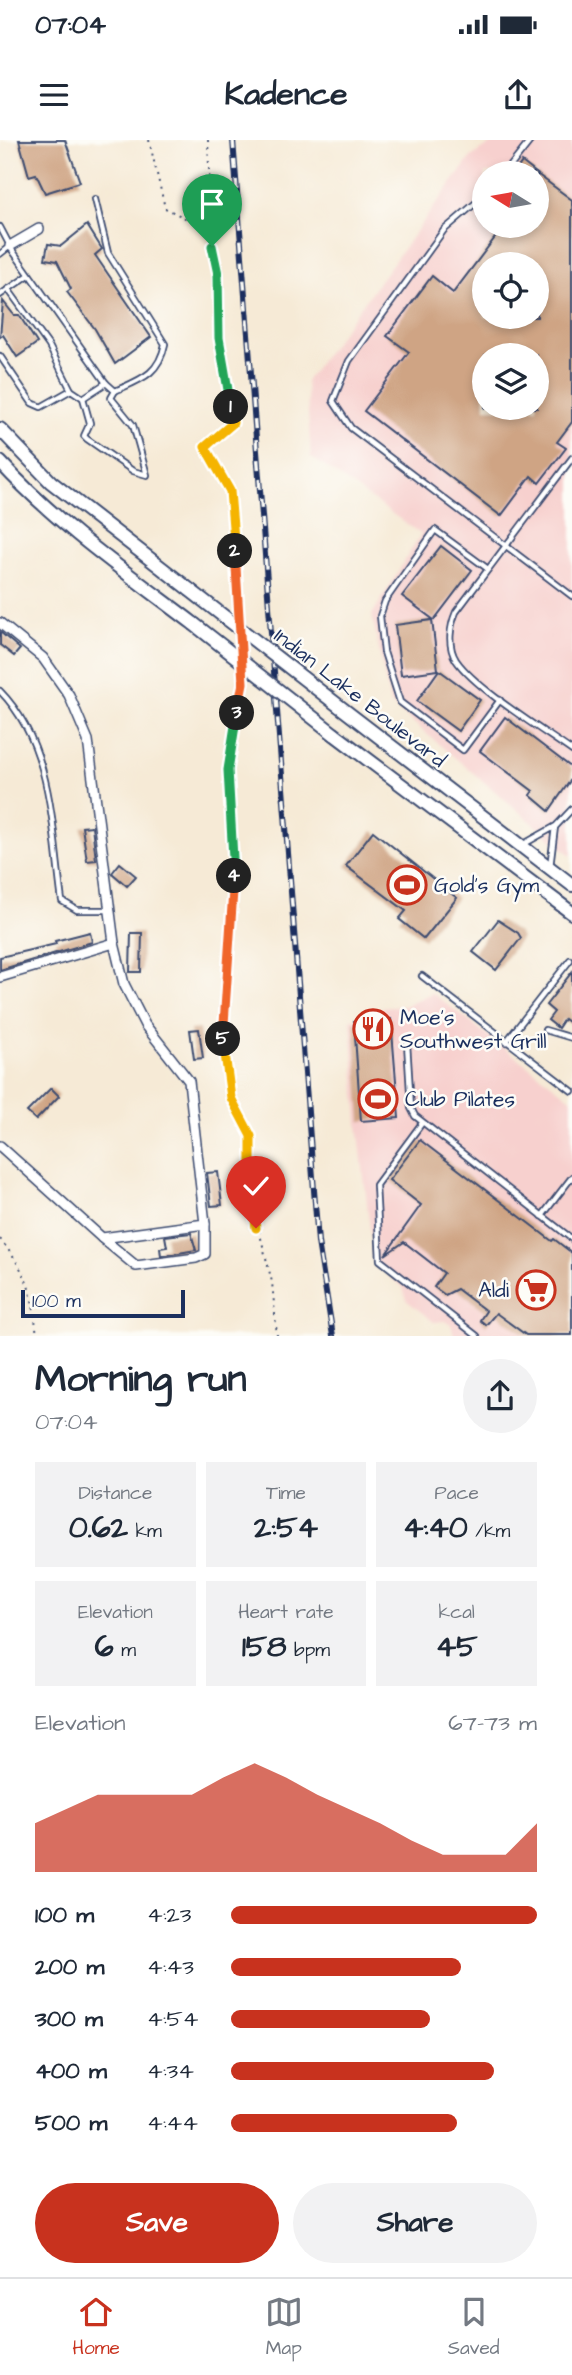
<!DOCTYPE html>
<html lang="en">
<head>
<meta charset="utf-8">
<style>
  body { margin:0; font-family:"Architects Daughter",sans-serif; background:#f2f2f3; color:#1f2937; height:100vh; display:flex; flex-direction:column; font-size:26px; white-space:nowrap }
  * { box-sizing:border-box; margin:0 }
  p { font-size:23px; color:#747a83 }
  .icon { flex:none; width:38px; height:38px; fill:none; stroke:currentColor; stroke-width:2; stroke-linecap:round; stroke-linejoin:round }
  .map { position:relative; height:1196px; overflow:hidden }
  .side { display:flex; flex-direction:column; background:#fff; flex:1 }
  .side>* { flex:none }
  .needle { width:46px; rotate:281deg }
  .buttons { position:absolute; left:472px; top:21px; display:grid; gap:14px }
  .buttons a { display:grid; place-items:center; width:77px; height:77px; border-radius:50%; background:#fff; box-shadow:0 4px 10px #0003; font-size:35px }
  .scale { position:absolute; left:21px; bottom:18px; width:164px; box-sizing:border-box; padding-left:7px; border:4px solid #1b2f5e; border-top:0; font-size:19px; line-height:24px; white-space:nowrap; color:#1b2f5e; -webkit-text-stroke:5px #fdfcf7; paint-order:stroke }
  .pin { position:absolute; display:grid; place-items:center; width:60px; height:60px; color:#fff; margin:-72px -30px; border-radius:50% 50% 50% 0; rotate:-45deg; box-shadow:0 0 7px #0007 }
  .pin .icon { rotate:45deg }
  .km { position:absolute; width:35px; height:35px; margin:-18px; border-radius:50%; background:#222; color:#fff; font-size:19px; line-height:35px; text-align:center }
  .round { display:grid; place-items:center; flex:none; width:74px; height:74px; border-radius:37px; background:#f2f2f3 }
  .headline { display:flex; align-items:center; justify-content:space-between; height:119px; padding:0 35px }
  h1 { font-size:38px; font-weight:700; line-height:52px }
  .figures { display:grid; grid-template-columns:repeat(3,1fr); gap:10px; height:119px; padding:7px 35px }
  .figures div { display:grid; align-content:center; border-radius:0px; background:#f2f2f3; text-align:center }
  .figures b { font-size:30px; font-weight:700 }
  .figures small { font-size:19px; font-weight:400 }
  .figures p { font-size:19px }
  .chart { height:196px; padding:14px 35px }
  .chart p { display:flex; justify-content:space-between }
  .chart svg { width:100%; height:126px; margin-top:7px; fill:#c8321e; opacity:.7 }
  .button { display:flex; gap:14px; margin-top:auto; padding:14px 35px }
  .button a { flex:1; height:80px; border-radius:42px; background:#c8321e; color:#fff; font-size:28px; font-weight:700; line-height:80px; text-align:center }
  .button a+a { background:#f2f2f3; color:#1f2937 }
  ul { padding:0 35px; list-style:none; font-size:23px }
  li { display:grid; grid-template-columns:112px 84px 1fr; align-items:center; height:52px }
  li i { height:18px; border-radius:9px; background:#c8321e }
  .status { display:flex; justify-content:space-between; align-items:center; height:49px; padding:0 35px; background:#fff; direction:ltr }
  .status svg { height:19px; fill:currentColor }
  header { display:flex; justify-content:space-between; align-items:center; height:91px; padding:0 35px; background:#fff; font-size:32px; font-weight:700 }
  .menu { display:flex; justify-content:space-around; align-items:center; height:98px; border-top:2px solid #e0e1e3; background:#fff; font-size:19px; color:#747a83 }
  .menu a { display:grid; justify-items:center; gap:4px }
  .menu .current { color:#c8321e }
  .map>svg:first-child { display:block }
</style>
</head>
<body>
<div class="status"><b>07:04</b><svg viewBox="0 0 49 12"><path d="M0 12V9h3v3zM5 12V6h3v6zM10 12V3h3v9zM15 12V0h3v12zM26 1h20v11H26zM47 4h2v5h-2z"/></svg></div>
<header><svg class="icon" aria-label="menu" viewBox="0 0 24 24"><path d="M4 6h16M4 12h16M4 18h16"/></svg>Kadence<svg class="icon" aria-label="share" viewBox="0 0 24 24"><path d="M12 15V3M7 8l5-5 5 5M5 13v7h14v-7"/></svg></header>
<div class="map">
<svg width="572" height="1196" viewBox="0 0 572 1196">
  <rect width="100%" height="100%" fill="#fdfcf7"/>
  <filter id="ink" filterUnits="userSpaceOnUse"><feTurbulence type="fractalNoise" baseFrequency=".0143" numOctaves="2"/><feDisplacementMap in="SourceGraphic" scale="14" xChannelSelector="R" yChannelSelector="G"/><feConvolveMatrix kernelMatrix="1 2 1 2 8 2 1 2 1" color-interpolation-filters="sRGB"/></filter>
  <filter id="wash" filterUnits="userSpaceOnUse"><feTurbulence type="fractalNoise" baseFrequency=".00686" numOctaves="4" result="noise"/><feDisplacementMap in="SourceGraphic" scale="28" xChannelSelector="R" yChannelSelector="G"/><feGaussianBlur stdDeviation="1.57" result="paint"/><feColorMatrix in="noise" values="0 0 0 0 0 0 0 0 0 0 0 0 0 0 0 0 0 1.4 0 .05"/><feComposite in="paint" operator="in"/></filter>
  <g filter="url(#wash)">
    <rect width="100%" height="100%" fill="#f6ead6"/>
    <!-- built -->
    <g fill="#f7d0ce" fill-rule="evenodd">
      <path d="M 497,0 L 572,0 L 572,716 L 390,563 L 372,475 L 421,394 L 311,317 L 306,241 L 471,17 ZM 485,33 L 537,33 L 537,86 L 485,86 ZM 485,124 L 537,124 L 537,177 L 485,177 ZM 485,215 L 537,215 L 537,268 L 485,268 Z"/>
      <path d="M 432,853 L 572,959 L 572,1195 L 454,1195 L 451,1184 L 444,1181 L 434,1182 L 406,1160 L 403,1147 L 374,1124 L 358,985 L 351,879 L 367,878 L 367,869 L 404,866 Z"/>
    </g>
    <g id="blocks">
      <!-- building -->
      <g fill="#cfa484" fill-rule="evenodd">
        <path d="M 19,0 L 65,0 L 80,42 L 45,53 L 36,34 L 29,36 Z"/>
        <path d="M 522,22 L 536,33 L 514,33 Z"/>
        <path d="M 537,34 L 572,60 L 572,282 L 557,302 L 566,308 L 539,343 L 531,336 L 501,376 L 364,271 L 409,212 L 387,196 L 432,136 L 453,153 L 504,86 L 537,86 ZM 485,124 L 537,124 L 537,177 L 485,177 ZM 485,215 L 537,215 L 537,268 L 485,268 Z"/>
        <path d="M 87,85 L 102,109 L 95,115 L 151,197 L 115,224 L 95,189 L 67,152 L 71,149 L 57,121 L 45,119 L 48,104 L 61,106 Z"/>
        <path d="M 3,161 L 14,175 L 19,175 L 37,203 L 17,217 L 3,195 L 0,197 Z"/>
        <path d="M 441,406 L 472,430 L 434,480 L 402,456 Z"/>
        <path d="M 432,480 L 438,530 L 401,535 L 395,485 Z"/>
        <path d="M 0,492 L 20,509 L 14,516 L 0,505 Z"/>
        <path d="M 439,530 L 480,560 L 458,591 L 417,561 Z"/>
        <path d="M 505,577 L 572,628 L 572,638 L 549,671 L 530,655 L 533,651 L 480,611 Z"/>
        <path d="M 92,686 L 96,720 L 87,721 L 82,687 Z"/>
        <path d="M 373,691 L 457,758 L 424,799 L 399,779 L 406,771 L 346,726 Z"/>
        <path d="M 120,723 L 136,736 L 127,746 L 112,733 Z"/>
        <path d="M 498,780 L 518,793 L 521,798 L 496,830 L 473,812 Z"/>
        <path d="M 90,792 L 92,802 L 0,830 L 0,817 L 56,804 L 55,801 Z"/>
        <path d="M 131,793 L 142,793 L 141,832 L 130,832 Z"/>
        <path d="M 572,832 L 572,885 L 564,879 L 558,888 L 548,880 L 554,872 L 546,865 Z"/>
        <path d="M 391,879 L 399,978 L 361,981 L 354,882 Z"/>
        <path d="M 199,889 L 203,918 L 194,919 L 190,890 Z"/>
        <path d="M 51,948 L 59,956 L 36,980 L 27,972 Z"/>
        <path d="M 420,1000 L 552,1101 L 554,1099 L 572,1113 L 572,1195 L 526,1195 L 496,1173 L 486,1185 L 480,1180 L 486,1171 L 457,1149 L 445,1155 L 434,1147 L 444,1133 L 404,1102 L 385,1115 L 421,1065 L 389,1040 Z"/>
        <path d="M 218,1032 L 222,1065 L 211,1066 L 207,1033 Z"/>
        <path d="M 191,1093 L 196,1110 L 161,1116 L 160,1108 L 167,1107 L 165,1096 Z"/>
      </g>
    </g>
  </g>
  <g filter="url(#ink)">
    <use href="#blocks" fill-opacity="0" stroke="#3c4b70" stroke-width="2"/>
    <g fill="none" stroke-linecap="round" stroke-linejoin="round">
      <!-- lane casing -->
      <g stroke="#3c4b70" stroke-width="8">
        <g id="lane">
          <path d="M 505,33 L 531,0"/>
          <path d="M 485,55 L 444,90 L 349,221 L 333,261 L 351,288 L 572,456"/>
          <path d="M 0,87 L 10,106 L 0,114"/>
          <path d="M 10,107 L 106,243 L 115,251 C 142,239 159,234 165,204 L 108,113 L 95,59"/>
          <path d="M 8,149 L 49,206 L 71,250 L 83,258 L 106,243"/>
          <path d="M 0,155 L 29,135"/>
          <path d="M 0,216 L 32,263 L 41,267 L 71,250"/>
          <path d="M 83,258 L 90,283 L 84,296 L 87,299 L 133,331 L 147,335 L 133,285 L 111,258 L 115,251"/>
          <path d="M 572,318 L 456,472 C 450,486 447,506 456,520 C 476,549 541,589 572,611"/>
          <path d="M 488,429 L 435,390 L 385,461 L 380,476 L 384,512 L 400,562 L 463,610 L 500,560"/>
          <path d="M 0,551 C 53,605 52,690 62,761 L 77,770 L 110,770"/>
          <path d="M 522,705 L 556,686 L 572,669"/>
          <path d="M 550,727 L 555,687"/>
          <path d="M 422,836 L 572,951"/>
          <path d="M 545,890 L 572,898"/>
          <path d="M 506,902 L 570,820"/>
          <path d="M 407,903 L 411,968 L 415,976 L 572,1099"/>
          <path d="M 422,983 L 376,1045 L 380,1120 L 477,1196"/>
          <path d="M 542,1076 L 572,1037"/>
        </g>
      </g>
      <!-- street casing -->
      <g stroke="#3c4b70" stroke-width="12">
        <g id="street">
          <path d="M 10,106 L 39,89"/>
          <path d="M 0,483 L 43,518 L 69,555 L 88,600 L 114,803 L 124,844 L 145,885 L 189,941 L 205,1084 L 102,1098 L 0,1006"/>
          <path d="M 0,837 L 114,803"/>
          <path d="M 102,1098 L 136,1126 L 196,1118 L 205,1114 L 205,1084"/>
        </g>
      </g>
      <!-- secondary casing -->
      <g stroke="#3c4b70" stroke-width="16">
        <g id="secondary">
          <path d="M 0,289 L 51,342 L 190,450"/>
          <path d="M 0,322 C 57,384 127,433 194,484"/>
          <path d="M 339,566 L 572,745"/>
          <path d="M 334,594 L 572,773"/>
        </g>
      </g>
      <!-- path -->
      <g stroke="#3c4b70" stroke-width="2" stroke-dasharray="2 5" stroke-linecap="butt">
        <path d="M 149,0 L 165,68 L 187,79 L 212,76"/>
        <path d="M 208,0 L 212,106 L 218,134 L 217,181 L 233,279 L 228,289 L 205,307 L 230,351 L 239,474"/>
        <path d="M 243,539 L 228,630 L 234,735 L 222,883 L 224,908 L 231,958 L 251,996 L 254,1070 L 272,1142 L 277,1196"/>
        <path d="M 0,1099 C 29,1136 32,1150 37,1196"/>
      </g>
      <!-- lane -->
      <use href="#lane" stroke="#fff" stroke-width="4.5"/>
      <!-- street -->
      <use href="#street" stroke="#fff" stroke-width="9"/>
      <!-- secondary -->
      <use href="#secondary" stroke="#fff" stroke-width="12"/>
      <!-- rail casing -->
      <g stroke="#1b2f5e" stroke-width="6">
        <path id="rail" d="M 233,0 L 318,1102 L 333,1196"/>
      </g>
      <!-- rail -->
      <use href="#rail" stroke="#fdfcf7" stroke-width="3.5" stroke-dasharray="10" stroke-linecap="butt"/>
      <!-- secondary-bridge casing -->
      <g stroke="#3c4b70" stroke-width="16" stroke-linecap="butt">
        <g id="secondary-bridge">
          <path d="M 190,450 L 339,566"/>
          <path d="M 194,484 L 334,594"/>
        </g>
      </g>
      <!-- secondary-bridge -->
      <use href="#secondary-bridge" stroke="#fff" stroke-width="12"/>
    </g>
  </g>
  <g fill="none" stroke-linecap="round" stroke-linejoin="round" filter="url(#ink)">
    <!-- split-1 casing -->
    <g stroke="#fff" stroke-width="14">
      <path id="split-1" d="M 212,106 L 218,134 L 219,198 L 231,267"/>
    </g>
    <!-- split-2 casing -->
    <g stroke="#fff" stroke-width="14">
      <path id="split-2" d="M 231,267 L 233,283 L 205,307 L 230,351 L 235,411"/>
    </g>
    <!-- split-3 casing -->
    <g stroke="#fff" stroke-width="14">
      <path id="split-3" d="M 235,411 L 243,543 L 237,573"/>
    </g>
    <!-- split-4 casing -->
    <g stroke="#fff" stroke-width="14">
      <path id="split-4" d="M 234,736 L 228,630 L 237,573"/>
    </g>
    <!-- split-5 casing -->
    <g stroke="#fff" stroke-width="14">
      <path id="split-5" d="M 223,899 L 234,736"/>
    </g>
    <!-- split-6 casing -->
    <g stroke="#fff" stroke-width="14">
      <path id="split-6" d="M 223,899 L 231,958 L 251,996 L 251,1046 L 256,1088"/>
    </g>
    <!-- split-1 -->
    <use href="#split-1" stroke="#22a559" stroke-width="9"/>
    <!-- split-2 -->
    <use href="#split-2" stroke="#f5b400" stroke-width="9"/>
    <!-- split-3 -->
    <use href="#split-3" stroke="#f0652b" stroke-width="9"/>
    <!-- split-4 -->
    <use href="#split-4" stroke="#22a559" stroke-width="9"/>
    <!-- split-5 -->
    <use href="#split-5" stroke="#f0652b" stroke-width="9"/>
    <!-- split-6 -->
    <use href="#split-6" stroke="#f5b400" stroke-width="9"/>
  </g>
  <!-- icons -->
  <defs>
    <g id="stadium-ring" transform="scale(2.0125)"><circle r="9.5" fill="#fdfcf7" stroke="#c8321e" stroke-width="1.5"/><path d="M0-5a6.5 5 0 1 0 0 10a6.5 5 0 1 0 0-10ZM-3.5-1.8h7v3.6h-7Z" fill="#c8321e"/></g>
    <g id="restaurant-ring" transform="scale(2.0125)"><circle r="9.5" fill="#fdfcf7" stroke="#c8321e" stroke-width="1.5"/><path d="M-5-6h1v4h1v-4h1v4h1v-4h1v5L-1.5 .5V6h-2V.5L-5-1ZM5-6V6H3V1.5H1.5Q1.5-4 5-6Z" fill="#c8321e"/></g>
    <g id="supermarket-ring" transform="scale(2.0125)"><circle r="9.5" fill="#fdfcf7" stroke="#c8321e" stroke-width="1.5"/><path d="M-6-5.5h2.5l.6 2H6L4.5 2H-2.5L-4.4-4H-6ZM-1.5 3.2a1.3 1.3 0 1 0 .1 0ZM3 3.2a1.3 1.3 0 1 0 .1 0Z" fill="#c8321e"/></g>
  </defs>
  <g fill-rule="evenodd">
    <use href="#stadium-ring" x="407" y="745"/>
    <use href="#restaurant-ring" x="373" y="889"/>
    <use href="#stadium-ring" x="378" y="959"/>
    <use href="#supermarket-ring" x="536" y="1150"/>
  </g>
  <g text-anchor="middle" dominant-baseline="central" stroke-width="5" stroke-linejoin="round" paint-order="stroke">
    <!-- street labels -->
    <g font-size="21" fill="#1b2f5e" stroke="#fdfcf7">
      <text transform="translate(360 558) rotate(38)">Indian Lake Boulevard</text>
    </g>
    <!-- poi labels -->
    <g font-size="21" fill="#1b2f5e" stroke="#fdfcf7" text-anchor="start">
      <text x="434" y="745">Gold's Gym</text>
      <text x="400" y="877">Moe's<tspan x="400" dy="24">Southwest Grill</tspan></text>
      <text x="405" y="959">Club Pilates</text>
      <text x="509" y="1150" text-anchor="end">Aldi</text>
    </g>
  </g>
</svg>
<div class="buttons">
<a><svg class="needle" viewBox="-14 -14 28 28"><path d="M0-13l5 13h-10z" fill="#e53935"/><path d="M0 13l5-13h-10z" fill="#747a83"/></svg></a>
<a><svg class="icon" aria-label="locate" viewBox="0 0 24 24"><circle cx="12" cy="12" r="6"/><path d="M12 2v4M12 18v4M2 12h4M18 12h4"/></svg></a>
<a><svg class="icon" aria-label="layers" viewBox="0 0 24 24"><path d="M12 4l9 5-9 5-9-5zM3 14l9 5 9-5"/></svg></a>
</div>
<div class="scale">100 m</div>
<div class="pin" style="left:212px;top:106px;background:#1e9e55"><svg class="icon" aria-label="arrive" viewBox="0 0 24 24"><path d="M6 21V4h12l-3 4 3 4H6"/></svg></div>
<div class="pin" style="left:256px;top:1088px;background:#d93025"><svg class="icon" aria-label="check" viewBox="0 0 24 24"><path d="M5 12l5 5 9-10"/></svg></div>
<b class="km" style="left:231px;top:267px">1</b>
<b class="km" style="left:235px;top:411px">2</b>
<b class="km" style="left:237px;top:573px">3</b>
<b class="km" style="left:234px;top:736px">4</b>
<b class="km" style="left:223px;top:899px">5</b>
</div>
<section class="side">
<div class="headline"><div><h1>Morning run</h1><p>07:04</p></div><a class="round"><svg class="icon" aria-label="share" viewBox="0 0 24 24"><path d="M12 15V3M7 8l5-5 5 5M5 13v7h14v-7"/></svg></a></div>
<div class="figures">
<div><p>Distance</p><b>0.62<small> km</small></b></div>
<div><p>Time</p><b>2:54</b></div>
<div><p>Pace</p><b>4:40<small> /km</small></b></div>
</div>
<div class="figures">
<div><p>Elevation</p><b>6<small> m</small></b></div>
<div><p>Heart rate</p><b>158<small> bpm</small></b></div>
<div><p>kcal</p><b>45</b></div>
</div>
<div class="chart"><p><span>Elevation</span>67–73 m</p>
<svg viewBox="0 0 160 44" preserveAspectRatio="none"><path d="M0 44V27L10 22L20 17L30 17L40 17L50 17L60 11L70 6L80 11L90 17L100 22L110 27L120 33L130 38L140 38L150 38L160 27V44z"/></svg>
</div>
<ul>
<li><b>100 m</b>4:23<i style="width:100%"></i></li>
<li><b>200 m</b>4:43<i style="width:75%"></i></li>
<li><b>300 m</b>4:54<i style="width:65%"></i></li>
<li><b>400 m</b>4:34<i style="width:86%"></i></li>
<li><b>500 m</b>4:44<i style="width:74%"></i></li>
</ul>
<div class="button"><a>Save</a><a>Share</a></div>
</section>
<nav class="menu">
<a class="current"><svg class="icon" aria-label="home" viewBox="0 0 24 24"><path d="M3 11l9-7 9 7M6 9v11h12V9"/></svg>Home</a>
<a><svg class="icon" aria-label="map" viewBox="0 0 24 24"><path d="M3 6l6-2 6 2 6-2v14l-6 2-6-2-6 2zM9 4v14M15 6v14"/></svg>Map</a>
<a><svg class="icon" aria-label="saved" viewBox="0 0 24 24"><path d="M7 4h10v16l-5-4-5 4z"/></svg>Saved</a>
</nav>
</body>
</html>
